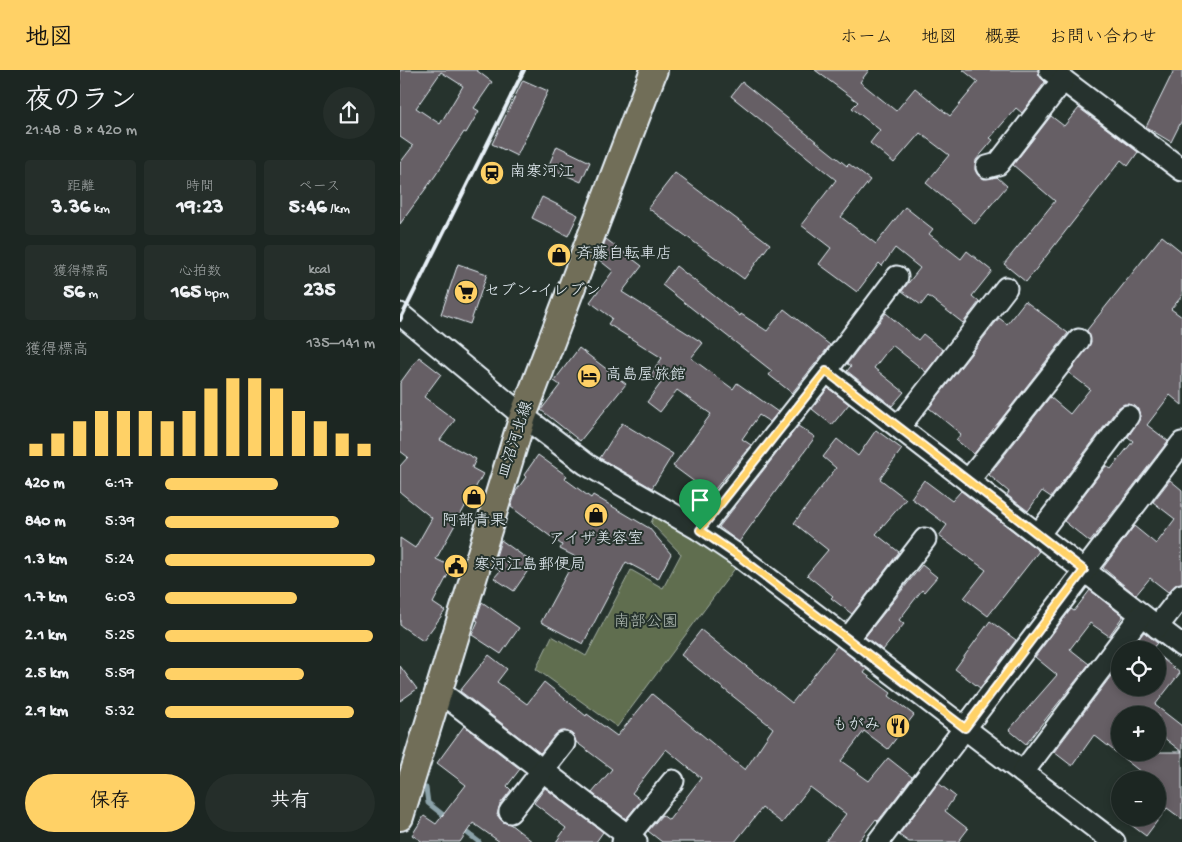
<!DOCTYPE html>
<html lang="ja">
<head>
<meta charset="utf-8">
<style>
  body { margin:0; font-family:"Gochi Hand","Klee One",sans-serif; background:#252e2a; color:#f1f3f6; height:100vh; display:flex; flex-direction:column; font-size:19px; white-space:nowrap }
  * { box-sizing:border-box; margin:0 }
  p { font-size:16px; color:#a0a5a5 }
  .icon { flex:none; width:28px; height:28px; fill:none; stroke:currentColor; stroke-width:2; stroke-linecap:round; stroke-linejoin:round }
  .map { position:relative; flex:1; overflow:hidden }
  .panel { display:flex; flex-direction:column; background:#1c2622; width:400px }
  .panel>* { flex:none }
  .buttons { position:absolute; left:711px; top:571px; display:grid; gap:10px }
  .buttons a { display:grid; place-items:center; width:55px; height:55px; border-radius:50%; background:#1c2622; box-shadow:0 2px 8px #0003,0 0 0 1px #3a4340; font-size:25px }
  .pin { position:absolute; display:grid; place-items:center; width:42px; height:42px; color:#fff; margin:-51px -21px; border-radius:50% 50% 50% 0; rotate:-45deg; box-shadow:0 0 5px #0007 }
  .pin .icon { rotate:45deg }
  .round { display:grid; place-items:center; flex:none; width:52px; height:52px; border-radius:26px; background:#252e2a }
  .headline { display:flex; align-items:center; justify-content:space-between; height:85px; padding:0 25px }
  h1 { font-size:28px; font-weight:700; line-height:38px }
  .stats { display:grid; grid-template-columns:repeat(3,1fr); gap:8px; height:85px; padding:5px 25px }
  .stats div { display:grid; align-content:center; border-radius:5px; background:#252e2a; text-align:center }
  .stats b { font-size:21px; font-weight:700 }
  .stats small { font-size:14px; font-weight:400 }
  .stats p { font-size:14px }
  .chart { height:140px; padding:10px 25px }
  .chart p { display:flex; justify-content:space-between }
  .chart svg { width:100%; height:90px; margin-top:5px; stroke:#ffd166; stroke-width:6 }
  .primary-button { display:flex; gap:10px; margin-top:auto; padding:10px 25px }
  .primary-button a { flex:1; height:58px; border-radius:30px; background:#ffd166; color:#111; font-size:20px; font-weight:700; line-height:58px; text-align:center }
  .primary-button a+a { background:#252e2a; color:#f1f3f6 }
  ul { padding:0 25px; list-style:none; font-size:16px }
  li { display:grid; grid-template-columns:80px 60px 1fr; align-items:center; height:38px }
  li i { height:12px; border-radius:6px; background:#ffd166 }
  header { display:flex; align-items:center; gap:30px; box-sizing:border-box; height:70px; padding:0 25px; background:#ffd166; color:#111 }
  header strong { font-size:24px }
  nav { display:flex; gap:28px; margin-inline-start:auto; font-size:18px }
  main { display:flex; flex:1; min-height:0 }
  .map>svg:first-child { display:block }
</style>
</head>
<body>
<header>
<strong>地図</strong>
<nav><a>ホーム</a><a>地図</a><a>概要</a><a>お問い合わせ</a></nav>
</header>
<main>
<section class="panel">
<div class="headline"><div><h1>夜のラン</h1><p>21:48 · 8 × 420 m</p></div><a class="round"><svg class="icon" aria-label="share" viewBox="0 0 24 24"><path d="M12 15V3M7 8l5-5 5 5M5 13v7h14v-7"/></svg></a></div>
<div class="stats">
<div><p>距離</p><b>3.36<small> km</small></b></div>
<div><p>時間</p><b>19:23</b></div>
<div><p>ペース</p><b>5:46<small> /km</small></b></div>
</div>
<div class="stats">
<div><p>獲得標高</p><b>56<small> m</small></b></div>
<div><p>心拍数</p><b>165<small> bpm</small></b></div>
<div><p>kcal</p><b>235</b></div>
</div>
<div class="chart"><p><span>獲得標高</span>135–141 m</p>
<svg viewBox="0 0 160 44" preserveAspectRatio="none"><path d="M5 44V38M15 44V33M25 44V27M35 44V22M45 44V22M55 44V22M65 44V27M75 44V22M85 44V11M95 44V6M105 44V6M115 44V11M125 44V22M135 44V27M145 44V33M155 44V38"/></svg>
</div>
<ul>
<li><b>420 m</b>6:17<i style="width:54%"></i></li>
<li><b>840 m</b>5:39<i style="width:83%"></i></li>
<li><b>1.3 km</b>5:24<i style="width:100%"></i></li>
<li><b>1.7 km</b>6:03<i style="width:63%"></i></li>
<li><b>2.1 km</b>5:25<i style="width:99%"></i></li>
<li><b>2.5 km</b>5:59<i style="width:66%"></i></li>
<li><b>2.9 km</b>5:32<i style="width:90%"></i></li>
</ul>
<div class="primary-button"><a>保存</a><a>共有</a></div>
</section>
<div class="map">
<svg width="782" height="772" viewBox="0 0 782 772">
  <rect width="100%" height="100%" fill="#26332d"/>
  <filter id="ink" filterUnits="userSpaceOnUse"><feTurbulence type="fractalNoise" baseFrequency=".02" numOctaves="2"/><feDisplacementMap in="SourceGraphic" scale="10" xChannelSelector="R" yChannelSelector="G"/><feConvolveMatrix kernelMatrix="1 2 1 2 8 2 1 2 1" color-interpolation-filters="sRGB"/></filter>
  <g filter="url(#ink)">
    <!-- green -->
    <path fill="#606e50" stroke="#a4b0a4" d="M 256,441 L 336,497 L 217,657 L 136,599 L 152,566 L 186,586 L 231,500 L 263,518 L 281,484 L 251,453 Z"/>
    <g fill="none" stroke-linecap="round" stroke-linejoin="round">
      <!-- stream -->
      <g stroke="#8ba2a9" stroke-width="5">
        <path d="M 26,718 L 28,733 L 47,748"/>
        <path d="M 62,759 L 79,772"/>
      </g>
    </g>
    <!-- building -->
    <g fill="#665e65" stroke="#e8f1f8" fill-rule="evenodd">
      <path d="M 0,0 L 76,0 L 92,12 L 74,38 L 79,41 L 66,63 L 64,62 L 35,106 L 0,154 L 0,93 L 13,76 L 0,67 ZM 41,2 L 63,16 L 40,54 L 16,38 Z"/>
      <path d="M 415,0 L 469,0 L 460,12 L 496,41 L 515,18 L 550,46 L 578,12 L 563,0 L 638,0 L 639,5 L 645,12 L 622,43 L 616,38 L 590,68 L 593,70 L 576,90 L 575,100 L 579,106 L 584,109 L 597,107 L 607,116 L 575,154 L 526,113 L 549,85 L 520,63 L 494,93 L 470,73 L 480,60 L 452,38 L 458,32 Z"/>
      <path d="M 774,0 L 782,0 L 782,50 L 771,72 L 746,57 Z"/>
      <path d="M 123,10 L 148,21 L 117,86 L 92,74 Z"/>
      <path d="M 342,12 L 447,96 L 449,94 L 470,110 L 441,147 L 476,174 L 505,137 L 533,159 L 529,164 L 561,189 L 567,181 L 592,201 L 572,226 L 579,232 L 563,253 L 528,226 L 521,235 L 502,221 L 520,198 L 495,178 L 482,196 L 479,193 L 457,222 L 419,194 L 431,178 L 401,155 L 436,110 L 331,26 Z"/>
      <path d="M 679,38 L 738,82 L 728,96 L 721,90 L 626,212 L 604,194 L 655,131 L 613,95 L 651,46 L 664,56 Z"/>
      <path d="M 157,76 L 190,92 L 181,112 L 148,97 Z"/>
      <path d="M 275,103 L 370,174 L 344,209 L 248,138 Z"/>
      <path d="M 142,127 L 178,145 L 168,166 L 132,148 Z"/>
      <path d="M 762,166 L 782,182 L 782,226 L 771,239 L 782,247 L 782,335 L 770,325 L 747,355 L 768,371 L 690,472 L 664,451 L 706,396 L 711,399 L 733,371 L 728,367 L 740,347 L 735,336 L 724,334 L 718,338 L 651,427 L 642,421 L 628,441 L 607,425 L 609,422 L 589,405 L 650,327 L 670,344 L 690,319 L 669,303 L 691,272 L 687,260 Z"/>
      <path d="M 206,169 L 242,196 L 222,222 L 303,273 L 291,288 L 333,319 L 337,313 L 378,342 L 370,352 L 359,345 L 342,369 L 351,375 L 311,424 L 273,396 L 311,344 L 277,320 L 260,342 L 247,332 L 261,313 L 250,306 L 262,288 L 208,254 L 212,248 L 190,232 L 213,201 L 198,189 Z"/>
      <path d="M 58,194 L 87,204 L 70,254 L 41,244 Z"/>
      <path d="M 276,196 L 340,246 L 341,244 L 367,261 L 384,239 L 430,275 L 392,323 L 369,305 L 372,301 L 262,215 Z"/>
      <path d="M 625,231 L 668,263 L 574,384 L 556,370 L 561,364 L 529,338 L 599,248 L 607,254 Z"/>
      <path d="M 486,243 L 518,270 L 523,264 L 543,280 L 526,302 L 492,275 L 474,298 L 504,322 L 492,336 L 447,301 L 451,296 L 447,294 Z"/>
      <path d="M 179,278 L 226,314 L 180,371 L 141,340 L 160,315 L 154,311 Z"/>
      <path d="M 19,287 L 41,304 L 24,327 L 55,350 L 40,370 L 76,389 L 72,398 L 83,404 L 36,489 L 52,497 L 33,533 L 45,541 L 23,571 L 0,555 L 0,468 L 15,478 L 32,448 L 0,422 L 0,396 L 8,387 L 0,381 L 0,313 Z"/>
      <path d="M 428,318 L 449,334 L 432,355 L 412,339 Z"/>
      <path d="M 222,353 L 273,384 L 252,418 L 200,388 Z"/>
      <path d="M 398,356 L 415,367 L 339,472 L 319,457 Z"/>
      <path d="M 476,360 L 502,379 L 480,409 L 506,429 L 476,464 L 499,482 L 452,544 L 431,528 L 433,526 L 407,505 L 428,480 L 394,453 L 436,398 L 423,387 L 437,369 L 458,386 Z"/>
      <path d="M 138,385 L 167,406 L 165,409 L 191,428 L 193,425 L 249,458 L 271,484 L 258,509 L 226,492 L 183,574 L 141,552 L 176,487 L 160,479 L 162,475 L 111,437 L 116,421 L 126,407 L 124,405 Z"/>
      <path d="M 524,410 L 552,431 L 561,421 L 639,481 L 588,546 L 564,528 L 586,500 L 539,466 L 547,455 L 511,428 Z"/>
      <path d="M 770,410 L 782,420 L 782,513 L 777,514 L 768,522 L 750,508 L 736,525 L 703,498 L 734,456 L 756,474 L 775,449 L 753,432 Z"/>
      <path d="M 101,470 L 133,493 L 114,521 L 94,508 L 100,501 L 93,496 Z"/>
      <path d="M 522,495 L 537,507 L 524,522 L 522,520 L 499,550 L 504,554 L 483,580 L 465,567 Z"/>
      <path d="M 690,520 L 723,546 L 709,566 L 690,553 L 670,579 L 689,594 L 626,674 L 609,660 L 657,605 L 635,587 L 671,539 L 674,541 Z"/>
      <path d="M 82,532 L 119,558 L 101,584 L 72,565 L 78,551 L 76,550 Z"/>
      <path d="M 590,551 L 616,570 L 580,618 L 555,599 Z"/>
      <path d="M 301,560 L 392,633 L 437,576 L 467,599 L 464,603 L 491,623 L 489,626 L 514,645 L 488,679 L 464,661 L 441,691 L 469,711 L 488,688 L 512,707 L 478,751 L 476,749 L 458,772 L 425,772 L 446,744 L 410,717 L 382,753 L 362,738 L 335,772 L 262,772 L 248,761 L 262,745 L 269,750 L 301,708 L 266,679 L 232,723 L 241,730 L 226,749 L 192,723 L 212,699 L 176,672 L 172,664 L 165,661 L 159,662 L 140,683 L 60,621 L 89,585 L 107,599 L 97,612 L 127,634 L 144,612 L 186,646 L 187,644 L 217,666 L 252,624 L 345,700 L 373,658 L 281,585 Z"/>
      <path d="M 744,562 L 757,573 L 751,580 L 730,580 Z"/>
      <path d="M 758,585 L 780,603 L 755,635 L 782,656 L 782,682 L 758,663 L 758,645 L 720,645 L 720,682 L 782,682 L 782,749 L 767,738 L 746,766 L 722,748 L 758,748 L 758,710 L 751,710 L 694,665 L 672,696 L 654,682 L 720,594 L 720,618 L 758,618 Z"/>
      <path d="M 0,596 L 17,619 L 0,631 Z"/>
      <path d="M 64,656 L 120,699 L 107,716 L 111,720 L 100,734 L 97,745 L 103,752 L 110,754 L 133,772 L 100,772 L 73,753 L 60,772 L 23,772 L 12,765 L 24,746 L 36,754 L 66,715 L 37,693 Z"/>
      <path d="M 538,713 L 555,726 L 545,741 L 568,759 L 558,772 L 509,772 L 499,765 Z"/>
      <path d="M 145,718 L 203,762 L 196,772 L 156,772 L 166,758 L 134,733 Z"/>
    </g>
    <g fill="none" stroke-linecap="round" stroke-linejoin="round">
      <!-- minor casing -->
      <g stroke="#e8f1f8" stroke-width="25">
        <g id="minor">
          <path d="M 650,0 L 782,100"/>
          <path d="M 587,97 L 598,94 L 663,10"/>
          <path d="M 497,207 L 426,301 L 782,576"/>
          <path d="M 0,244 L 123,346 L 186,394 L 300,460 L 340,487 L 714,772"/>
          <path d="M 499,357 L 606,218"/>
          <path d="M 568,411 L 679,270"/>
          <path d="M 300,460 L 426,301"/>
          <path d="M 638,465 L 728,346"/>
          <path d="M 757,557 L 782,525"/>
          <path d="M 448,569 L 525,469"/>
          <path d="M 39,621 L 236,772"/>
          <path d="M 623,702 L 741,545"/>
          <path d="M 110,742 L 164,673"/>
          <path d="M 223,772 L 273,711"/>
          <path d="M 478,772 L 782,373"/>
        </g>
      </g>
      <!-- major casing -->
      <g stroke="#e8f1f8" stroke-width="30">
        <path id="major" d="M 0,747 L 123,346 L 254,0"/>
      </g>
      <!-- minor -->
      <use href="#minor" stroke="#26332d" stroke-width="21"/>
      <!-- major -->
      <use href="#major" stroke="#716e59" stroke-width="26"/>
      <!-- rail -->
      <path stroke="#e8f1f8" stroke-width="4" d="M 0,250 L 124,0"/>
    </g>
  </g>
  <g fill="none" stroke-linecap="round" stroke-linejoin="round" filter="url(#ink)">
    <!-- route casing -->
    <g stroke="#fff" stroke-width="10">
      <path id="route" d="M 426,301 L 684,500 L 565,658 L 340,487 L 300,460 Z"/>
    </g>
    <!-- route -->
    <use href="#route" stroke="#ffd166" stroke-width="6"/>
  </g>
  <!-- icons -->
  <defs>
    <g id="station-disc" transform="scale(1.25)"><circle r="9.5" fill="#ffd166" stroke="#26332d"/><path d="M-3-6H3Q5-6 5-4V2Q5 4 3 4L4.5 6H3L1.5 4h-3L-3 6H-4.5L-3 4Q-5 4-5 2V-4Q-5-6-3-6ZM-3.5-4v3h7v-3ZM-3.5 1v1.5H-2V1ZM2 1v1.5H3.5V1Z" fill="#111"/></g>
    <g id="shop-disc" transform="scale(1.25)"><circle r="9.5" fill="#ffd166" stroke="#26332d"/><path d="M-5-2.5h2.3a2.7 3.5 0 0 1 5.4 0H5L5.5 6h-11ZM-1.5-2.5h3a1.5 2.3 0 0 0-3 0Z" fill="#111"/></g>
    <g id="supermarket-disc" transform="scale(1.25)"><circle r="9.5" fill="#ffd166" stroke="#26332d"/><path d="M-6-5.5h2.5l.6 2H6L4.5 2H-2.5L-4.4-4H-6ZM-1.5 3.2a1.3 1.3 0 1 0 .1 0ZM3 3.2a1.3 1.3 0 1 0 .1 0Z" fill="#111"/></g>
    <g id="hotel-disc" transform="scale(1.25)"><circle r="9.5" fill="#ffd166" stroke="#26332d"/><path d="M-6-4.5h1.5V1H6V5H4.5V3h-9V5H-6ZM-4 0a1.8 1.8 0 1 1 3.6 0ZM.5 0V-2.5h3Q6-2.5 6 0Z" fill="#111"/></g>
    <g id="civic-disc" transform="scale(1.25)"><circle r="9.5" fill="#ffd166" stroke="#26332d"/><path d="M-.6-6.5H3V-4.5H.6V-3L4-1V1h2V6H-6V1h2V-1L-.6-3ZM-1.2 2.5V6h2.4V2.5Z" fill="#111"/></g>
    <g id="restaurant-disc" transform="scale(1.25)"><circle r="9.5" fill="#ffd166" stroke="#26332d"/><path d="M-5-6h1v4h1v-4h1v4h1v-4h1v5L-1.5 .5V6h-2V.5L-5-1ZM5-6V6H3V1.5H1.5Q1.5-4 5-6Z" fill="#111"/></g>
  </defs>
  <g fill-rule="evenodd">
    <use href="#station-disc" x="92" y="103"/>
    <use href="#shop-disc" x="159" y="185"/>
    <use href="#supermarket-disc" x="66" y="222"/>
    <use href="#hotel-disc" x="189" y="306"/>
    <use href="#shop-disc" x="74" y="427"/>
    <use href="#shop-disc" x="196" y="445"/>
    <use href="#civic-disc" x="56" y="496"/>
    <use href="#restaurant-disc" x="498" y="656"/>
  </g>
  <g text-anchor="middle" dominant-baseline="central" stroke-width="4" stroke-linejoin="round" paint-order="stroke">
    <!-- poi labels -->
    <g font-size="16" fill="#e8f1f8" stroke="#26332d" text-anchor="start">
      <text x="110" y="103">南寒河江</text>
      <text x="176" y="185">斉藤自転車店</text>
      <text x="84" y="222">セブン-イレブン</text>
      <text x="206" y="306">高島屋旅館</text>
      <text x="74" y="452" text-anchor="middle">阿部青果</text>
      <text x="196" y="470" text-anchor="middle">アイザ美容室</text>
      <text x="74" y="496">寒河江島郵便局</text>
      <text x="480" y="656" text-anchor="end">もがみ</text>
    </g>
    <!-- street labels -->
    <g font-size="16" fill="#e8f1f8" stroke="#26332d">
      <text transform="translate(117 370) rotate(-72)">皿沼河北線</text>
    </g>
    <!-- park labels -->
    <g font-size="16" fill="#b2bdb5" stroke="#26332d">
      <text x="246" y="553">南部公園</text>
    </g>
  </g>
</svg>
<div class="buttons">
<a><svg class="icon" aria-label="locate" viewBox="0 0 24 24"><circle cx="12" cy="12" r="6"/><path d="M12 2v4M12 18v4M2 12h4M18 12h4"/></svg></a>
<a>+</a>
<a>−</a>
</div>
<div class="pin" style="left:300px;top:460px;background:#1e9e55"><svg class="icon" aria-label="arrive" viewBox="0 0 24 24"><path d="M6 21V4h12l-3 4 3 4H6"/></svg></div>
</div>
</main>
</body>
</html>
